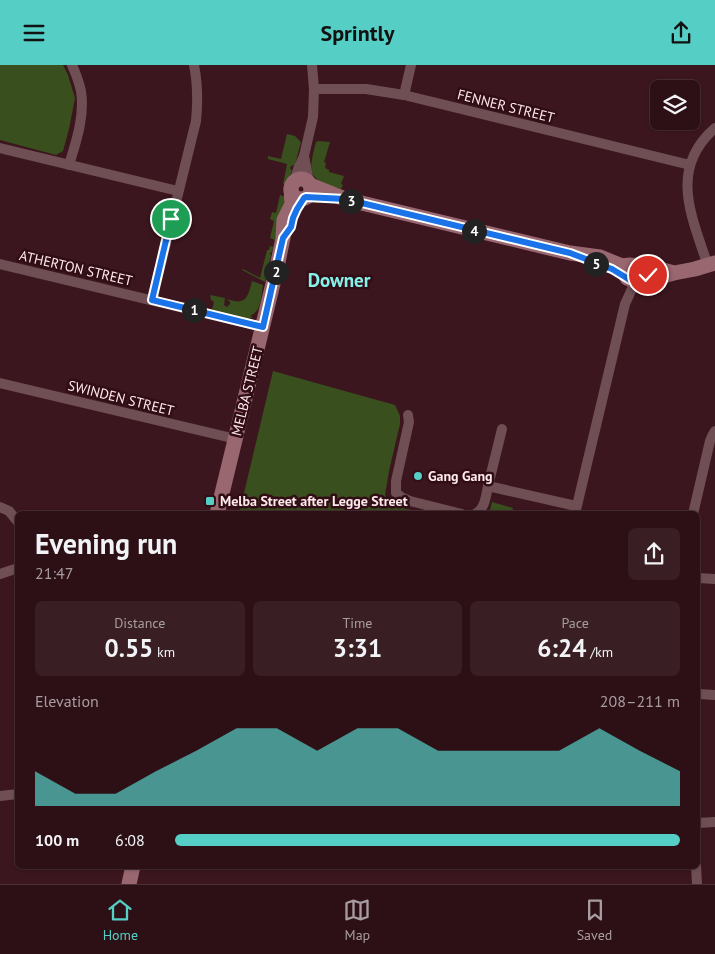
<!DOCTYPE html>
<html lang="en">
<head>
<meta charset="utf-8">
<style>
  body { margin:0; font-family:"PT Sans",sans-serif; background:#391e23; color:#f1f3f6; height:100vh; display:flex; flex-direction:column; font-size:19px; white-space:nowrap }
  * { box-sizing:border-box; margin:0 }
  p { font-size:16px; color:#a79da1 }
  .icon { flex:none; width:28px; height:28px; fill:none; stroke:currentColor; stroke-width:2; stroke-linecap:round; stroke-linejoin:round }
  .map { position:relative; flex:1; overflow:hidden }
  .drawer { position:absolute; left:15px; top:446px; width:685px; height:358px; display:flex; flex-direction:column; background:#2d1016; border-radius:8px; box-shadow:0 1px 4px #0004,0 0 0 1px #483035 }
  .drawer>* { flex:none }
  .controls { position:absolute; left:650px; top:15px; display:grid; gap:10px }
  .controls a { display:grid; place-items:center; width:50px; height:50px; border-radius:8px; background:#2d1016; box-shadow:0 1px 4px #0004,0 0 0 1px #483035; font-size:25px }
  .pin { position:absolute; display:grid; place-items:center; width:42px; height:42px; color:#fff; margin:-21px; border:2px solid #fff; border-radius:50%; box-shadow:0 1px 5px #0007 }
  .km { position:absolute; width:25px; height:25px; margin:-12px; border-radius:50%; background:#222; color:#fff; font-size:14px; line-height:25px; text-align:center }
  .round { display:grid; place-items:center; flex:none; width:52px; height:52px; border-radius:8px; background:#391e23 }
  .summary { display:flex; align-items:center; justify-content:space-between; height:85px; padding:0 20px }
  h1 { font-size:28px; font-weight:600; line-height:38px }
  .figures { display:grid; grid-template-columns:repeat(3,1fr); gap:8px; height:85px; padding:5px 20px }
  .figures div { display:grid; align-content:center; border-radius:8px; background:#391e23; text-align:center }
  .figures b { font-size:25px; font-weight:600 }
  .figures small { font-size:14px; font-weight:400 }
  .figures p { font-size:14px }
  .chart { height:140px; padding:10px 20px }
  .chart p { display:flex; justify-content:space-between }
  .chart svg { width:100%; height:90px; margin-top:5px; fill:#55cec5; opacity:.7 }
  ul { padding:0 20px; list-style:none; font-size:16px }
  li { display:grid; grid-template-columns:80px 60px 1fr; align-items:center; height:38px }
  li i { height:12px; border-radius:6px; background:#55cec5 }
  header { display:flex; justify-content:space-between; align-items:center; height:65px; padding:0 20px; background:#55cec5; color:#111; font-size:22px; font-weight:600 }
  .tabs { display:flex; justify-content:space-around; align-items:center; height:70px; border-top:1px solid #483035; background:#2d1016; font-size:14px; color:#a79da1 }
  .tabs a { display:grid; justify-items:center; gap:2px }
  .tabs .current { color:#55cec5 }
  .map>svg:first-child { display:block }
</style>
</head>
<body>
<header><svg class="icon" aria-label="menu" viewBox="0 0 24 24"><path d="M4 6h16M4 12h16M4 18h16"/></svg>Sprintly<svg class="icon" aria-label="share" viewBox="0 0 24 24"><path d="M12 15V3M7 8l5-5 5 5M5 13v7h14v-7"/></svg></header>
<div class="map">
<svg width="715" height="819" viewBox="0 0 715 819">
  <rect width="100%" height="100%" fill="#3c161e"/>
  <!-- green -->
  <g fill="#394f1d">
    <path d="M 0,0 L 63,0 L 68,10 L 75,33 L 69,64 L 63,86 L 56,90 L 0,75 Z"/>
    <path d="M 287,69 L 295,71 L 301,77 L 295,100 L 291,101 L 290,103 L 292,106 L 285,123 L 284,123 L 284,119 L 283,119 L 287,99 L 268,94 L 268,91 L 281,94 Z"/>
    <path d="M 318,76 L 330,77 L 324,97 L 326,98 L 325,103 L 329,105 L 329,107 L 344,111 L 341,119 L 343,120 L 341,124 C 307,115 308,108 316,77 Z"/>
    <path d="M 280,130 L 286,132 L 275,175 L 270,173 L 274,156 L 270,154 L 272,147 L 276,148 Z"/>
    <path d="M 270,181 L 273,182 L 272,187 L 271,187 L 270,189 L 271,190 L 265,217 L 242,205 L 243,204 L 260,213 L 267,185 L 269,185 Z"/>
    <path d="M 252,216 L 263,220 C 261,230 262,246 251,250 L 252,253 L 246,253 L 212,245 L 214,237 L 211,235 L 210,230 L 225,233 L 224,240 L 227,242 L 230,239 L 230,237 L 227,234 C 246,241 248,232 252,216 Z"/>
    <path d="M 273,306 L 395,340 L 400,351 L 400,359 L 389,406 L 385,430 L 392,440 L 428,449 L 239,449 Z"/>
    <path d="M 492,437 L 513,443 L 511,449 L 489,449 Z"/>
  </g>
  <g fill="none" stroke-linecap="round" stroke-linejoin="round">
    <!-- street -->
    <g stroke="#6f4f54" stroke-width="10">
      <path d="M 314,24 L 366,24 L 404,30 L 690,100"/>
      <path d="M 404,30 L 411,0"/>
      <path d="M 0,83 L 178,126"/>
      <path d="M 304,91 L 309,117"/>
      <path d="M 69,100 C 76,77 85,51 81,26 C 79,17 76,9 72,0"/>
      <path d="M 294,118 L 298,104 L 304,91 L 313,52 L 314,24 L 312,0"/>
      <path d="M 0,199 L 263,262"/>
      <path d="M 708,201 C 692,152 668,104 715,63"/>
      <path d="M 152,235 L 196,56 C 198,36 198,20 194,0"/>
      <path d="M 0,318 L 236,374"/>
      <path d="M 408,350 L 409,357 L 396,416 L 396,428 L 401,432 L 410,436 L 462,449"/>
      <path d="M 488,421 L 502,364"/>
      <path d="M 0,442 L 9,446 L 18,457"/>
      <path d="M 475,449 C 485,444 486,431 488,421 L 576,441"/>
      <path d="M 575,449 L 625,239 L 636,215"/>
      <path d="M 693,449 L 710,376 L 712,371 L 715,366"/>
      <path d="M 0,509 L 18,503"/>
      <path d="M 698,513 L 715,514"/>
      <path d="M 698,629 L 715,630"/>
      <path d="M 0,731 L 18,729"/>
      <path d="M 698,758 L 715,757"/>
      <path d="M 696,801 L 697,819"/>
    </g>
    <!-- secondary -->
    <g stroke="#99676f" stroke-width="15">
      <circle cx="301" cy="124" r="10"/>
      <path d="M 310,120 L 345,134 L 570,188 L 600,192 L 622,201 L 630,200"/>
      <path d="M 674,208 C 664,205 637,198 628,201 L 625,207 L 627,213 L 632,215 L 644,210 L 663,211 L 674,208 L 695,204 L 715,198"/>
      <path d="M 217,449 L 277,202 L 283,173 L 284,155 L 292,139 L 291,124"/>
      <path d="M 129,819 L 133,801"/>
    </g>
  </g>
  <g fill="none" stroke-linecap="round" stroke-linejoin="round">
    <!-- route casing -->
    <g stroke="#fff" stroke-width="10">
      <path id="route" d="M 171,154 L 152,235 L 263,262 L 283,173 L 291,162 L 293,153 L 297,144 L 304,133 L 306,132 L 345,134 L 570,188 L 612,204 L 630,215 L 635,215 L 639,212 L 648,210"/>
    </g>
    <!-- route -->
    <use href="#route" stroke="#1a73e8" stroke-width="6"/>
  </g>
  <!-- markers -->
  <g fill="#55cec5" stroke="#310d15" stroke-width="2">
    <circle cx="418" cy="411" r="5"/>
    <rect x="205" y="431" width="10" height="10" rx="2.5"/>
  </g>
  <g text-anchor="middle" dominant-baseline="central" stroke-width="5" stroke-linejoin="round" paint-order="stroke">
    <!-- street labels -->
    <g font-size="14" fill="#fee9ec" stroke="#310d15">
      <text transform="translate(506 41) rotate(14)">FENNER STREET</text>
      <text transform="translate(76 203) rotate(13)">ATHERTON STREET</text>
      <text transform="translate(247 326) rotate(-76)">MELBA STREET</text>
      <text transform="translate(121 333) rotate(14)">SWINDEN STREET</text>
    </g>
    <!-- poi labels -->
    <g font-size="14" font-weight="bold" fill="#fee9ec" stroke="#310d15" text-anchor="start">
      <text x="428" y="411">Gang Gang</text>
      <text x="220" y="436">Melba Street after Legge Street</text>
    </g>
    <!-- district labels -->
    <g font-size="19" font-weight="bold" fill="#86f1e8" stroke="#310d15">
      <text x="339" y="215">Downer</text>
    </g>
  </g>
</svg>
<div class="controls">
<a><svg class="icon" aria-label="layers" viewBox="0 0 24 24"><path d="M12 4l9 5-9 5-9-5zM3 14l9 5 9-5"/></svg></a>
</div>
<div class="pin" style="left:171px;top:154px;background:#1e9e55"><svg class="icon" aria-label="arrive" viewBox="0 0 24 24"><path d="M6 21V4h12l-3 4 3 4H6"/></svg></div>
<div class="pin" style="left:648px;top:210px;background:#d93025"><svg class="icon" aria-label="check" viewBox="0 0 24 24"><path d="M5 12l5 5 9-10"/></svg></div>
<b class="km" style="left:194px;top:245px">1</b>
<b class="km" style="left:276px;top:207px">2</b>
<b class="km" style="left:351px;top:136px">3</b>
<b class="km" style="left:474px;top:166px">4</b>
<b class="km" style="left:596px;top:199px">5</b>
<section class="drawer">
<div class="summary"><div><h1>Evening run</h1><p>21:47</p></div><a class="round"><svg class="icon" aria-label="share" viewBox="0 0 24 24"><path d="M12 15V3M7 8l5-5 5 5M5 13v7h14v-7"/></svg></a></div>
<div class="figures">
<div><p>Distance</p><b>0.55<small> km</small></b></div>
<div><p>Time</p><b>3:31</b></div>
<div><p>Pace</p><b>6:24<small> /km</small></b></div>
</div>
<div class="chart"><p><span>Elevation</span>208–211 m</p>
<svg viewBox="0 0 160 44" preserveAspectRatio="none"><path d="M0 44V27L10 38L20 38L30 27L40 17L50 6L60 6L70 17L80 6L90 6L100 17L110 17L120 17L130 17L140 6L150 17L160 27V44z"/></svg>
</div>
<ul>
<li><b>100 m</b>6:08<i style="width:100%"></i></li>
</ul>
</section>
</div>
<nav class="tabs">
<a class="current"><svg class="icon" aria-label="home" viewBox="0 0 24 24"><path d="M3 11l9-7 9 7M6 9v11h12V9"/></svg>Home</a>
<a><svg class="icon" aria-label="map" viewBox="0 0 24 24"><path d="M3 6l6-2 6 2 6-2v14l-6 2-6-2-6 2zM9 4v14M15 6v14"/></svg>Map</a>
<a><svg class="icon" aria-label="saved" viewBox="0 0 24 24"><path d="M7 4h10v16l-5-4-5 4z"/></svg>Saved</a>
</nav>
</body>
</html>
